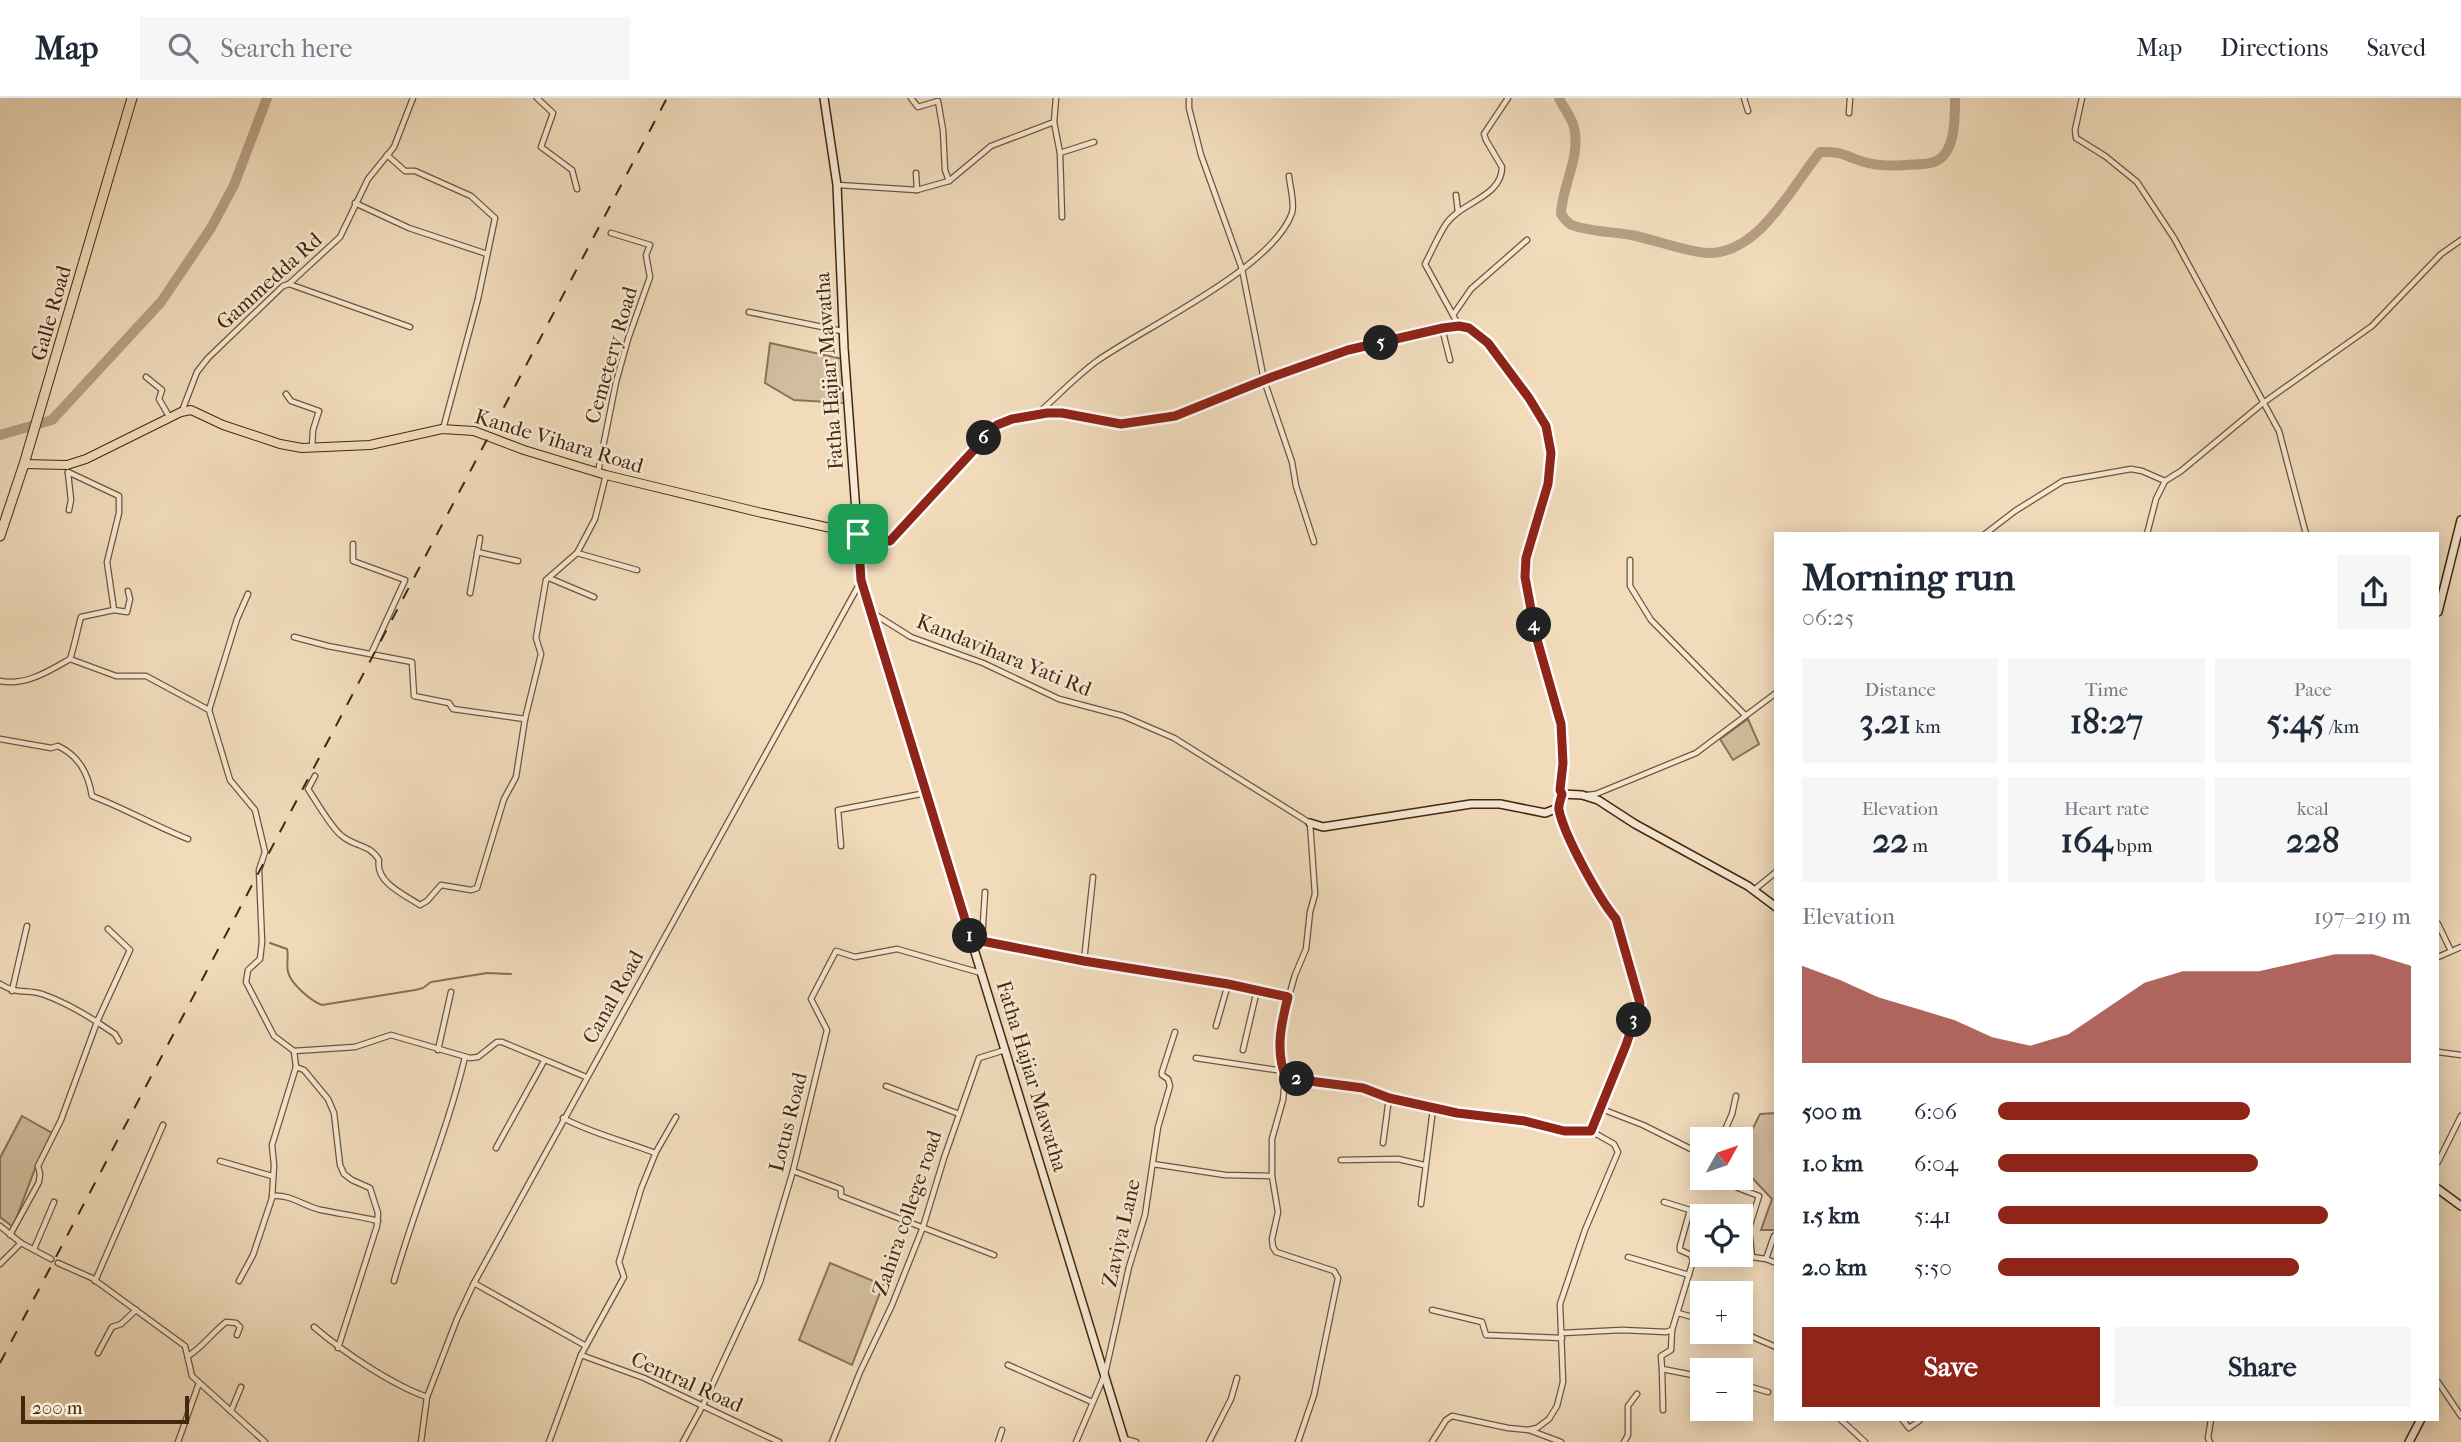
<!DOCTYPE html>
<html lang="en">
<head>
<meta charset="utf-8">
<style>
  body { margin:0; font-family:"IM FELL French Canon",serif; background:#f6f6f7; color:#1f2937; height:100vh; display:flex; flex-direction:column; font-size:26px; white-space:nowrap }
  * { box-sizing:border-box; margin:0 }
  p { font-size:23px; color:#747a83 }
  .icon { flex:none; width:38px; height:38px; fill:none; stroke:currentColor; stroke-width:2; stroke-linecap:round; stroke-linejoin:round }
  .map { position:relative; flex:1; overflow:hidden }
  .panel { position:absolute; left:1774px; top:434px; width:665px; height:889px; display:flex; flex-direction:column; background:#fff; border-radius:0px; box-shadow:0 4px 18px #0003 }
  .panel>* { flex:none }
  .needle { width:46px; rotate:50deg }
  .tools { position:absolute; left:1690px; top:1029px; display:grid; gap:14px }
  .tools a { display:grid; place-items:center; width:63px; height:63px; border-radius:0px; background:#fff; box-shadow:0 4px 18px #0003; font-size:35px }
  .scale { position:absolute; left:21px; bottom:18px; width:168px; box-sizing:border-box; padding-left:7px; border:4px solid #42280f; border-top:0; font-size:19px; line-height:24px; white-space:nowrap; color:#42280f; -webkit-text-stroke:5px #f6e8d3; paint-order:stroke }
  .pin { position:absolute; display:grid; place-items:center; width:60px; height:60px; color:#fff; margin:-30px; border-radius:14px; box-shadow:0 4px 10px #0006 }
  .km { position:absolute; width:35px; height:35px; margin:-18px; border-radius:50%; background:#222; color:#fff; font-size:19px; line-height:35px; text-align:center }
  .round { display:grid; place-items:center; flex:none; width:74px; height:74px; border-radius:0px; background:#f6f6f7 }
  .overview { display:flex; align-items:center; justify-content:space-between; height:119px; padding:0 28px }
  h1 { font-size:38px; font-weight:700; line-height:52px }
  .metrics { display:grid; grid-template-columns:repeat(3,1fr); gap:10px; height:119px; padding:7px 28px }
  .metrics div { display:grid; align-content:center; border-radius:0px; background:#f6f6f7; text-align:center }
  .metrics b { font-size:35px; font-weight:700 }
  .metrics small { font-size:19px; font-weight:400 }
  .metrics p { font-size:19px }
  .chart { height:196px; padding:14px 28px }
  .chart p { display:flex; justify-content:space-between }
  .chart svg { width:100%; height:126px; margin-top:7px; fill:#8f2418; opacity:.7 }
  .button { display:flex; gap:14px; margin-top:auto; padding:14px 28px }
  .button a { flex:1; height:80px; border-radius:0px; background:#8f2418; color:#fff; font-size:28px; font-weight:700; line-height:80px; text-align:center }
  .button a+a { background:#f6f6f7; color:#1f2937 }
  ul { padding:0 28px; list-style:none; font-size:23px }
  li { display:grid; grid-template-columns:112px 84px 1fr; align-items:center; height:52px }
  li i { height:18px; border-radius:9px; background:#8f2418 }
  header { display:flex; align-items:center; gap:42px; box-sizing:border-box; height:98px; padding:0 35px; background:#fff; border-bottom:2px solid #e0e1e3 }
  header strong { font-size:33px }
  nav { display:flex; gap:38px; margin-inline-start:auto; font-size:24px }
  .search { width:490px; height:63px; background:#f6f6f7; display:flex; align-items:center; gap:18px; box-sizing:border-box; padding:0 24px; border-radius:0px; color:#747a83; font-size:26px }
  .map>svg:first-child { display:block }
</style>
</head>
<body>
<header>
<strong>Map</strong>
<div class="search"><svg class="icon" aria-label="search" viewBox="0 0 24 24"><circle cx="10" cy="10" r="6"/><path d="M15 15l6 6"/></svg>Search here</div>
<nav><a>Map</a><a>Directions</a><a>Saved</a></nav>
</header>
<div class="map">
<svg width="2461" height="1344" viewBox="0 0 2461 1344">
  <rect width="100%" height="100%" fill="#f1dbbb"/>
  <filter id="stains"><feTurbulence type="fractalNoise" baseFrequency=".00286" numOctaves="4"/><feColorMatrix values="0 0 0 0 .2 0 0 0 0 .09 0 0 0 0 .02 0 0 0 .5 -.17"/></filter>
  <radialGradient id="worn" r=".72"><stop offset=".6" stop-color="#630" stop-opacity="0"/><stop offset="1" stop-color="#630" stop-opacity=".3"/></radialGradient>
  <!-- green -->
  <g fill="#d3bd9e" stroke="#8a7256" stroke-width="2">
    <path d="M 770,245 L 843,261 L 844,305 L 794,302 L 765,285 Z"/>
    <path d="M 1748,621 L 1759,646 L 1733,662 L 1720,641 Z"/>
    <path d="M 1776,1015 L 1776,1132 L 1761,1132 L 1772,1101 L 1741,1068 L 1741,1054 L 1760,1016 Z"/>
    <path d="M 22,1018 L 52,1035 L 36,1068 L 13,1129 L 0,1119 L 0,1060 Z"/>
    <path d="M 830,1165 L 883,1187 L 852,1267 L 799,1242 Z"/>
  </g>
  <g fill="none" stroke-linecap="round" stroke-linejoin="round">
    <!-- stream -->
    <path stroke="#886f53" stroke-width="2" d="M 270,845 L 287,851 C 289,859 286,867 288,874 C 291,886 311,903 322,907 L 415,892 L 423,890 L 431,884 L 487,875 L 511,876"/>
    <!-- river -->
    <g stroke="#b69e81" stroke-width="10">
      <path d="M 1559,0 C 1563,9 1572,20 1574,29 C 1581,61 1562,86 1561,116 C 1564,120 1568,126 1572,127 C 1585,133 1615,134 1631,137 C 1653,141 1689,155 1709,155 C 1760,155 1792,88 1820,54 C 1845,53 1847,60 1868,65 C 1880,68 1894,68 1906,67 C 1915,66 1926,67 1934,64 C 1956,56 1955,20 1955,0"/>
      <path d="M 0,337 L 52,322 L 161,204 L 211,130 L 234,87 L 267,0"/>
    </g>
    <!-- street casing -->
    <g stroke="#6e553a" stroke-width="7">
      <g id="street">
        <path d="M 537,0 L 553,15 L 541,49 L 572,72 L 577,91"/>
        <path d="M 911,0 L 918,9 L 938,3 L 943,32 L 945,72 L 949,83"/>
        <path d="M 1189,0 L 1189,10 L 1201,57 L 1242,171 L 1264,282 L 1292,364 L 1296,388 L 1314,444"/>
        <path d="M 1744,0 L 1748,13"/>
        <path d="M 2082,0 L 2075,32 L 2076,40 L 2105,58 L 2137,84 L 2174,140 L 2279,333 L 2306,436"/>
        <path d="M 1849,15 L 1850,0"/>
        <path d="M 1054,24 L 1060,55 L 1062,119"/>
        <path d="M 1060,55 L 1094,44"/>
        <path d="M 387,57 L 405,73 L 415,73 L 471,98 L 495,120 L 478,201 L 443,331"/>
        <path d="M 916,75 L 917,92"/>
        <path d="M 838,87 L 917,92 L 949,83 L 991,48 L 1054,24 L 1056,0"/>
        <path d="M 1456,97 L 1458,114"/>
        <path d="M 355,105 L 409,130 L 487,156"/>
        <path d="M 289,186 L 410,229"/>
        <path d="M 749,214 L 842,233"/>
        <path d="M 1453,217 L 1471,191 L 1527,142"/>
        <path d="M 1459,228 L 1425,166 C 1432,153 1438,138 1446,126 C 1461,104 1502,99 1502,69 L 1486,42 L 1484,36 L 1508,0"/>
        <path d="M 1442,230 L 1450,262"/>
        <path d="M 146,279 L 162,292 L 159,301 L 170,320"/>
        <path d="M 286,296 L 291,303 L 319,313 L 313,332 L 312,349"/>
        <path d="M 182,313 L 197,274 L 208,260 L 283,188 L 289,186 L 340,139 L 368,81 L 394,49 L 413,0"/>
        <path d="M 1036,317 C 1056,300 1075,279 1097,263 C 1145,229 1273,170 1292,115 C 1295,105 1290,89 1289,78"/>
        <path d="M 68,374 L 119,398 L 119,415 L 107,464 L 114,512 L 81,519 C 77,533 75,546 70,561"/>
        <path d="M 598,374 L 616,284 L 628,241 L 650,179 L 646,157 L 650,147 L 611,135"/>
        <path d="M 68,375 L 71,402 L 69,412"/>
        <path d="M 606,377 L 595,421 L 577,455 L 637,472"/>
        <path d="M 1985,436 L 2015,413 L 2063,383 L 2131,371 L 2142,373 L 2165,383 L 2181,373 L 2263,305 L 2372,228 L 2441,156 L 2461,142"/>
        <path d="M 2147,436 L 2156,401 L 2165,383"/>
        <path d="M 890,442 L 997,327 L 1012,321 L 1047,315 L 1062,315 L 1121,326 L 1175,318 L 1272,279 L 1348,252 L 1442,230 L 1459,228 L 1474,234 L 1487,245 L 1529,301 L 1546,328 L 1551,355 L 1548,386 L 1526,460 L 1525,479 L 1537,538 L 1561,626 L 1563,665 L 1560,692 L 1562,696"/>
        <path d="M 353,446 L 353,463 L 405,482 L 371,556"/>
        <path d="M 477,454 L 518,463"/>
        <path d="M 1630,462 L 1630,488 L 1651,522 L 1745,617"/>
        <path d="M 549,480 L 594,499"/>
        <path d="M 470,495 L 480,440"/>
        <path d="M 248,496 L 237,521 L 209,612 L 230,682 L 255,712 L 265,754 L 259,772 L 262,844 L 260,861 L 248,872 L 246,884 L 274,938 L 294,953 L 355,949 L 391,937 L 470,960 L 478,959 L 497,944 L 502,944 L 586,979"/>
        <path d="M 114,512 L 127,514 L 130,501 L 128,493"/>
        <path d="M 871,514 L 911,539 L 983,565 L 1059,601 L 1123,618 L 1174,640 L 1310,725 L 1315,796 L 1310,814 L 1306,851 L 1295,877 L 1281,926 L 1280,948 L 1285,980 L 1283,1002 L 1272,1041 L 1272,1078 L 1278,1114 L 1272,1141 L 1273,1149 L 1276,1154 L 1334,1173 L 1338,1180 L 1314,1297 L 1298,1344"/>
        <path d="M 294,539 L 328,548 L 412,564 L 414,598 L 449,605 L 453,611 L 525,621"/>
        <path d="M 0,583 C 26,588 49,573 70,561 L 116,578 L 146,578 L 209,612"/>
        <path d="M 0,641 L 51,650 L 58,648 C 79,658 88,675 92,698 C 124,710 155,728 188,741"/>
        <path d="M 315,678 L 308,691 C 316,703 332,731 342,738 C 355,749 370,746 379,762 C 375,784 403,796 420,807 L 427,803 L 441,787 L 471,792 L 477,790 L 504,701 L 516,679 L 525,621 L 541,556 L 536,540 L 546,482 L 577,455"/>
        <path d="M 1587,697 L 1596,696 L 1696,655 L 1776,595"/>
        <path d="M 841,748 L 838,712 L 926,695"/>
        <path d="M 1754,792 L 1776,774"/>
        <path d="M 2438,826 L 2451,853"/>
        <path d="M 108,831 L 130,852 L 97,924 L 115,936 L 119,943"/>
        <path d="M 971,841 L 1084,863 L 1228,886 L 1288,899"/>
        <path d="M 982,842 L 985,794"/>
        <path d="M 2438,859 L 2461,849"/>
        <path d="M 1084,863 L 1093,779"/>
        <path d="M 0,886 C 18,897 26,891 42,896 C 62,903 80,913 97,924 L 61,1022 L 38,1068 L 40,1076 L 39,1084 L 10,1137"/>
        <path d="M 12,893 L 27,828"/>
        <path d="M 1216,928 L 1228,886"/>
        <path d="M 438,952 L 451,894"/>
        <path d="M 1243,952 L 1257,892"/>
        <path d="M 2438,954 L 2461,957"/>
        <path d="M 1196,960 L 1283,973"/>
        <path d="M 296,969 L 304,972 L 328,1001 L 334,1015 L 340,1067 L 344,1076 L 352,1082 L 370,1090 L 378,1115 L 377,1128 L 338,1250"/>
        <path d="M 1285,980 L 1363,990 L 1389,1000 L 1457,1015 L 1525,1023 L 1564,1033 L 1591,1033"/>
        <path d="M 886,988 L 959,1016"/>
        <path d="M 1599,1010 L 1643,1027 L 1703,1057"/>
        <path d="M 563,1020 C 593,1036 625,1043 655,1055"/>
        <path d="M 1721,1041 L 1732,1016 L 1736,998"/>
        <path d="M 1383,1045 L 1389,1000"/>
        <path d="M 496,1050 L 544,963"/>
        <path d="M 1341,1062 L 1398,1061 L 1424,1067"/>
        <path d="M 220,1063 L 272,1078"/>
        <path d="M 2438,1064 L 2461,1018"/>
        <path d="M 1153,1066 L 1225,1077 L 1272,1078"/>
        <path d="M 793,1073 L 841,1091 L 841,1098 L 994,1157"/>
        <path d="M 1741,1080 L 1738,1090 L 1759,1098 L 1749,1130 L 1752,1159 L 1766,1161"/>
        <path d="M 272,1098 C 291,1096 303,1108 321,1112 C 340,1116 359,1118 378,1123"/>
        <path d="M 1421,1106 L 1433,1011"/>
        <path d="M 0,1128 L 21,1145 L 51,1161"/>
        <path d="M 1774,1138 L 1766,1161 L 1776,1165"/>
        <path d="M 34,1151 L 54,1104"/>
        <path d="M 1628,1159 L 1689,1177"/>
        <path d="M 58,1165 L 92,1180 L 185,1248 L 192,1278 L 265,1344"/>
        <path d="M 0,1166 L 21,1145"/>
        <path d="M 95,1183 L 163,1027"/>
        <path d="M 239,1183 L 253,1157 L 272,1100 L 274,1067 L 272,1047 L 296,969 L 294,953"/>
        <path d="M 394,1183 C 415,1108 447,1035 465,959"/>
        <path d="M 474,1185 L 586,1248"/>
        <path d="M 1432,1212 L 1482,1224 L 1486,1237 L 1562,1240"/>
        <path d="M 1678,1215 L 1703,1222"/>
        <path d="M 314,1229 C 342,1253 392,1287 427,1299"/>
        <path d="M 1672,1232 L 1671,1252 L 1661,1258 L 1662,1271 L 1703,1279"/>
        <path d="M 1741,1234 L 1776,1249"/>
        <path d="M 1562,1235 L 1622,1232 L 1666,1234 L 1672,1232 L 1693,1163 L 1691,1157 L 1680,1152 L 1680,1148 L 1690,1112 L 1664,1104"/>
        <path d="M 98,1255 L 112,1229 L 121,1226 L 136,1212"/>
        <path d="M 581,1257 L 644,1280 L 779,1344"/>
        <path d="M 188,1258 C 203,1249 212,1235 226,1224 L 236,1225 L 240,1229 L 237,1237"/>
        <path d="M 1008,1267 L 1092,1304"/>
        <path d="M 1662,1271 L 1663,1312"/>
        <path d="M 2438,1284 L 2461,1318"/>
        <path d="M 1741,1286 L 1768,1294"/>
        <path d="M 231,1313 L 241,1289"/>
        <path d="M 1840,1321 L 1865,1344"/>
        <path d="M 1902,1321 L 1909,1330 L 1919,1323 L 1918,1321"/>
        <path d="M 1529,1332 L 1561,1344"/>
        <path d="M 1125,1341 L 1136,1344"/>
        <path d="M 178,1344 L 199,1285"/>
        <path d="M 421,1344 L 427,1299 L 457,1221 L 474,1185 L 861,483"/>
        <path d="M 549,1344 L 581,1257 L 624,1179 L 619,1164 L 641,1091 L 656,1054 L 676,1019"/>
        <path d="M 683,1344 L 703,1307 L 760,1184 L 793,1073 L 827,932 L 811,901 L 836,853 L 855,859 L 897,851 L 981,875"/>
        <path d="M 832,1344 L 860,1274 L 892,1207 L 923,1129 L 944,1060 L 979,960 L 1005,952"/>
        <path d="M 998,1344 L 1002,1332"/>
        <path d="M 1076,1344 L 1105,1276 L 1129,1169 L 1145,1117 L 1158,1029 L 1170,988 L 1168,981 L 1162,977 L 1162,974 L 1175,934"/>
        <path d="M 1209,1344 L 1231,1301 L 1237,1280"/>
        <path d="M 1432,1344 L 1446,1322 L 1452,1318 L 1508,1330 L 1528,1332 L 1537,1330 L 1549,1321 L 1557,1308 L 1563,1284 L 1560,1206 L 1585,1132 L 1618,1054 L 1614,1046 L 1591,1033 L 1626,947 L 1640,905 L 1616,821 C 1590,790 1573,747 1558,710"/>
        <path d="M 1624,1344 L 1628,1337 L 1628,1308 L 1637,1296"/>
        <path d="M 2210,1344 L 2208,1340 L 2211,1321"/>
      </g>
    </g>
    <!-- secondary casing -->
    <g stroke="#42280f" stroke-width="10">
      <g id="secondary">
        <path d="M 824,0 L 837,87 L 844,250 L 861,482 L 1125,1344"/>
        <path d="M 2438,514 L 2461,422"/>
        <path d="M 1310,725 L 1323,729 L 1471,706 L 1500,706 L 1545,715 L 1558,710 L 1562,696 L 1582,697 L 1598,702 L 1635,726 L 1748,788 L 1776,809"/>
        <path d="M 2438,1091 L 2461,1108"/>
        <path d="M 2409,1344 L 2421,1321"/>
      </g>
    </g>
    <!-- primary casing -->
    <g stroke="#42280f" stroke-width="10">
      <path id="primary" d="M 24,366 L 67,367 L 86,361 L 181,314 L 191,312 L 223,327 L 280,346 L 302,350 L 370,347 L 442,331 L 474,333 L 524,352 L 606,377 L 762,415 L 890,443"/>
    </g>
    <!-- highway casing -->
    <g stroke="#42280f" stroke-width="11">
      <path id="highway" d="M 0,438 L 24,366 L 132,0"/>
    </g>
    <!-- street -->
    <use href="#street" stroke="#f6e8d3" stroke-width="4.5"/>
    <!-- secondary -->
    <use href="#secondary" stroke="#f6e8d3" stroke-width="7"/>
    <!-- primary -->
    <use href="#primary" stroke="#f1dbbb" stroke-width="8"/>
    <!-- highway -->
    <use href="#highway" stroke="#f1dbbb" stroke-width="9"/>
    <!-- rail -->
    <path stroke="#42280f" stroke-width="2" stroke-dasharray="12 12" stroke-linecap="butt" d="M 0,1265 L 667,0"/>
  </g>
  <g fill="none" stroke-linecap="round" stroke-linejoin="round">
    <!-- route casing -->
    <g stroke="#fff" stroke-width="14">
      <path id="route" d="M 1459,228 L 1469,230 L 1488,245 L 1529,300 L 1546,328 L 1551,355 L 1548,386 L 1526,460 L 1525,479 L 1536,538 L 1561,626 L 1563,665 L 1560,692 L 1562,696 C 1561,701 1558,707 1559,712 C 1564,737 1599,801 1616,821 L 1640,905 L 1626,947 L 1591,1033 L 1564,1033 L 1525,1023 L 1457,1015 L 1389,1000 L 1363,990 L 1286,980 C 1275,953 1281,926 1288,899 L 1228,886 L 1084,863 L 971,841 L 861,482 L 858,436 L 890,443 L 997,327 L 1012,321 L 1047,315 L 1062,315 L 1121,326 L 1175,318 L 1272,279 L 1348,252 L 1443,230 Z"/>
    </g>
    <!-- route -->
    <use href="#route" stroke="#8f2418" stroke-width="9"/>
  </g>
  <g text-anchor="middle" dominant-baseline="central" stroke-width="5" stroke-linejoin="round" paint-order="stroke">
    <!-- street labels -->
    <g font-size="21" fill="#42280f" stroke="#f6e8d3">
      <text transform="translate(269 183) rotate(-42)">Gammedda Rd</text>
      <text transform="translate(51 215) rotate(-74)">Galle Road</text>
      <text transform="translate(611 257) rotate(-74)">Cemetery Road</text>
      <text transform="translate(829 273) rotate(-94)">Fatha Hajiar Mawatha</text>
      <text transform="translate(559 343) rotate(17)">Kande Vihara Road</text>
      <text transform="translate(1004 557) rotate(22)">Kandavihara Yati Rd</text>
      <text transform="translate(613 899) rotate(-61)">Canal Road</text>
      <text transform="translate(1032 978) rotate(73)">Fatha Hajiar Mawatha</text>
      <text transform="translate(788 1024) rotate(-76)">Lotus Road</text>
      <text transform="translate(907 1115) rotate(-71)">Zahira college road</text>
      <text transform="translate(1121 1135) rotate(-77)">Zaviya Lane</text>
      <text transform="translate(687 1284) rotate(24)">Central Road</text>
    </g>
  </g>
  <rect width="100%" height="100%" filter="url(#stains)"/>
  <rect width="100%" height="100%" fill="url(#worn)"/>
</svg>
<div class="tools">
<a><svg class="needle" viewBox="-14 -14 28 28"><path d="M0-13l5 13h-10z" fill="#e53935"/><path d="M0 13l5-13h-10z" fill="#747a83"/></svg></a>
<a><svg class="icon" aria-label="locate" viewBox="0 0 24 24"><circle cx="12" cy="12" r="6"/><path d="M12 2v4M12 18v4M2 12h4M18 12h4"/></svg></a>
<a>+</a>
<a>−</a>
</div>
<div class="scale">200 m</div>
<div class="pin" style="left:858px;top:436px;background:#1e9e55"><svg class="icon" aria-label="arrive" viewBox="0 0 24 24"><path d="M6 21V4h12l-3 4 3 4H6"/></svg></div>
<b class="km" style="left:970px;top:838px">1</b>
<b class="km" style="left:1297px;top:981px">2</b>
<b class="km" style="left:1634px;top:922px">3</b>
<b class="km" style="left:1534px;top:527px">4</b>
<b class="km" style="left:1381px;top:245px">5</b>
<b class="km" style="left:984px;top:340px">6</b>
<section class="panel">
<div class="overview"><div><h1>Morning run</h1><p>06:25</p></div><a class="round"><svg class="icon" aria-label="share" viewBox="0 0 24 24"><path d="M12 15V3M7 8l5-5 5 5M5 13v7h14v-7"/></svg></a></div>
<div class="metrics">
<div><p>Distance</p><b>3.21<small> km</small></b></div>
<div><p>Time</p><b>18:27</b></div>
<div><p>Pace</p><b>5:45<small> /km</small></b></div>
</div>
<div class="metrics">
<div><p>Elevation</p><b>22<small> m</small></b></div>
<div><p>Heart rate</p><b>164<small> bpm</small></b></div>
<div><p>kcal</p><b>228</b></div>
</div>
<div class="chart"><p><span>Elevation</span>197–219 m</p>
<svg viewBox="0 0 160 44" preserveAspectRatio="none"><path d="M0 44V10L10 15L20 21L30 25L40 29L50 35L60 38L70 34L80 25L90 16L100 12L110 12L120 12L130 9L140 6L150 6L160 10V44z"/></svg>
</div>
<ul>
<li><b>500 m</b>6:06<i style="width:61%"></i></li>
<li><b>1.0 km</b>6:04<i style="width:63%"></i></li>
<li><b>1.5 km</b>5:41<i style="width:80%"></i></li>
<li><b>2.0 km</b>5:50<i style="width:73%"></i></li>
</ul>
<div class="button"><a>Save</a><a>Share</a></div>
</section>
</div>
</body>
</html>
